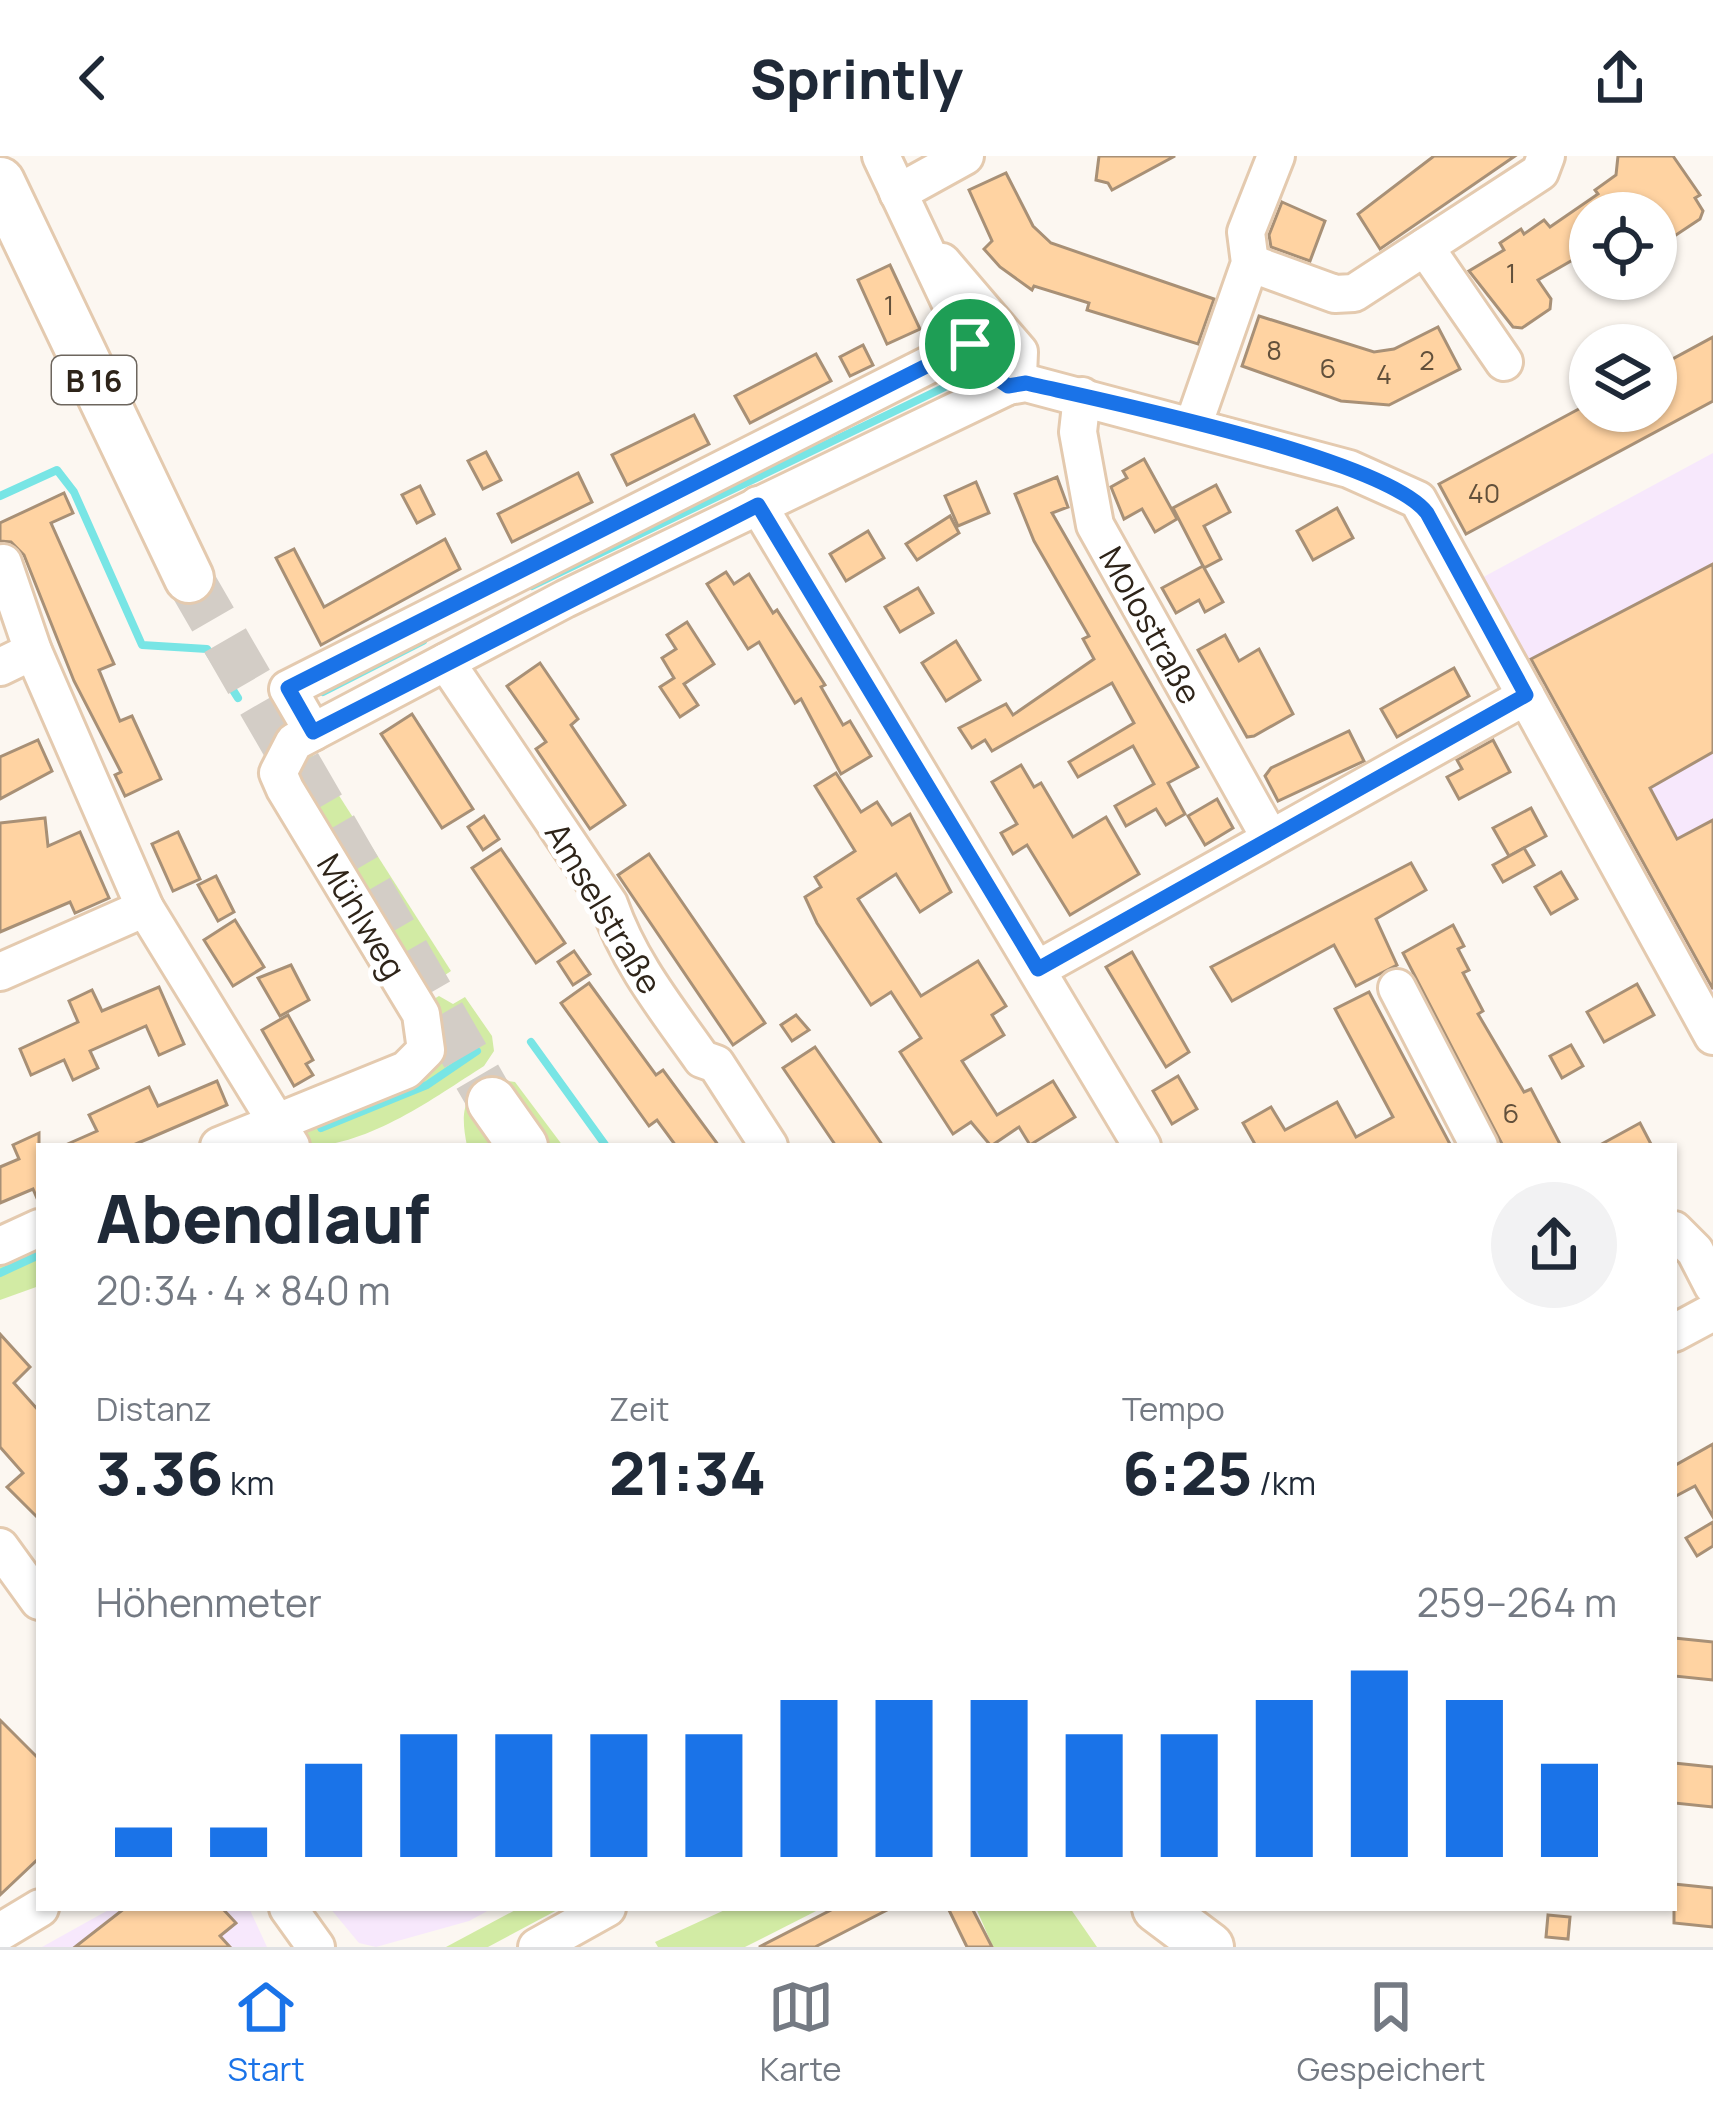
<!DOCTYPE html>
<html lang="de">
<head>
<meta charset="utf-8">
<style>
  body { margin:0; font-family:Manrope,sans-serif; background:#f2f2f3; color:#1f2937; height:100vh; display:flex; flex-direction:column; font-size:45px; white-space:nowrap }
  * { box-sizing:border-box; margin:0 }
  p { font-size:39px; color:#747a83 }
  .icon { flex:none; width:66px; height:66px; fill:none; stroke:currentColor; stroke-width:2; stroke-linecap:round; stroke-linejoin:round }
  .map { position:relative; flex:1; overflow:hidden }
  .sheet { position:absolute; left:36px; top:987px; width:1641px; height:768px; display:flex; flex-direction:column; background:#fff; border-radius:0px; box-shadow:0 3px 9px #0004 }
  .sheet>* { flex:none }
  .buttons { position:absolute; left:1569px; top:36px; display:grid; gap:24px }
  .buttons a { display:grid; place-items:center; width:108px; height:108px; border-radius:50%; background:#fff; box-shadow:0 3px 9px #0004; font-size:60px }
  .pin { position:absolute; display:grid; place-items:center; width:102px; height:102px; color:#fff; margin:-51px; border:6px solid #fff; border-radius:50%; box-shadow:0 3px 12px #0007 }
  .round { display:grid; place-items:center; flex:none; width:126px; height:126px; border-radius:63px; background:#f2f2f3 }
  .head { display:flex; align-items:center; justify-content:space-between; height:204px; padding:0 60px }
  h1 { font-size:66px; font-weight:800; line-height:90px }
  .stats { display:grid; grid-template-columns:repeat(3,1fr); gap:18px; height:204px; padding:12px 60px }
  .stats div { display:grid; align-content:center }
  .stats b { font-size:60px; font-weight:800 }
  .stats small { font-size:33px; font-weight:400 }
  .stats p { font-size:33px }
  .chart { height:336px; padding:24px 60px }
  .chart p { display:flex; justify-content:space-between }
  .chart svg { width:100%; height:216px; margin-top:12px; stroke:#1a73e8; stroke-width:6 }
  header { display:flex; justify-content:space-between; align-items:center; height:156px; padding:0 60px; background:#fff; font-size:54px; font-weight:800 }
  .tabs { display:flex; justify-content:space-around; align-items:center; height:168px; border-top:3px solid #e0e1e3; background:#fff; font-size:33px; color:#747a83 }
  .tabs a { display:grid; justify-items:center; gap:6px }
  .tabs .selected { color:#1a73e8 }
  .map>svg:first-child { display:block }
</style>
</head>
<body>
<header><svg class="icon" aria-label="back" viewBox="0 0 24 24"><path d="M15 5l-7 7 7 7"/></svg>Sprintly<svg class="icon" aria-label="share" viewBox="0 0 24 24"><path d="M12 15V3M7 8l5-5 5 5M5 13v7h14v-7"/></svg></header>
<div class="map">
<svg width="1713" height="1791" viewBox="0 0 1713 1791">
  <rect width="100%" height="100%" fill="#fcf7f1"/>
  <!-- commercial -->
  <g fill="#f7e8fc">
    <path d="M 1713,297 L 1713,858 L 1476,425 Z"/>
    <path d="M 112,1752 L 249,1752 L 267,1791 L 42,1791 Z"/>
    <path d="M 330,1752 L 493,1752 L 469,1765 L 376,1791 L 359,1787 Z"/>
  </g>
  <!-- green -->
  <g fill="#d2eba4">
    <path d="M 308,591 L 451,815 L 420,836 L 296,633 L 297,602 Z"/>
    <path d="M 439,840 L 453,848 L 465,841 L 492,880 L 494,895 L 484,910 C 435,941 369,990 308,990 L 305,972 L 400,932 L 427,847 Z"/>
    <path d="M 490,922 L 515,926 L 563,990 L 536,990 L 481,970 L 491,990 L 467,990 C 461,960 461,939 490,922 Z"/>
    <path d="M 39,1086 L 39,1130 L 0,1144 L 0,1104 Z"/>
    <path d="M 519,1752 L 561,1752 L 488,1791 L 446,1791 Z"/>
    <path d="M 729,1752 L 822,1752 L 745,1791 L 658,1791 L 655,1786 Z"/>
    <path d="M 976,1752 L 1070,1752 L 1097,1791 L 993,1791 Z"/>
  </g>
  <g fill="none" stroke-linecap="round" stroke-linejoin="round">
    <!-- stream -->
    <g stroke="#78e5e5" stroke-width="8">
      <path d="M 0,340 L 57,314 L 74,336 L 142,489 L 207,493 L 238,542"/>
      <path d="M 532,430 L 947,230"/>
      <path d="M 323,536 L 423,485"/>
      <path d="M 251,562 L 257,571 L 277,560"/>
      <path d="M 531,886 L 606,990"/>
      <path d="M 321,972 L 427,929 L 477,895"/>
      <path d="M 0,1117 L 39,1099"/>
    </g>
  </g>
  <!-- building -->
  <g fill="#ffd3a2" stroke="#a89076" stroke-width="3">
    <path d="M 1099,0 L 1175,0 L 1112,34 L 1108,27 L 1096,24 Z"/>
    <path d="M 1434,0 L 1515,0 L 1380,93 L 1358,58 Z"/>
    <path d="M 1618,0 L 1673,0 L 1700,39 L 1695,42 L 1703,55 L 1700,63 L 1673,81 L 1656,68 L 1656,57 L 1590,57 L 1590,94 L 1538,124 L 1551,143 L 1550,153 L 1522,172 L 1513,171 L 1469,115 L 1504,94 L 1500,87 L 1521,73 L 1524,78 L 1544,64 L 1550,71 L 1598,38 L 1595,34 L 1616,19 Z"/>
    <path d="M 1006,17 L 1033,70 L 1051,87 L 1214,143 L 1198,188 L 1087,154 L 1089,147 L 1034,130 L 1032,134 L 1000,111 L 984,93 L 992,85 L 969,34 Z"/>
    <path d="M 1282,46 L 1325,65 L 1310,105 L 1271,91 L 1269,79 Z"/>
    <path d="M 890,109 L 920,173 L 887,188 L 858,124 Z"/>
    <path d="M 1259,160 L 1374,196 L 1394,193 L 1438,171 L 1460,213 L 1389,249 L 1341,245 L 1242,210 Z"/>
    <path d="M 1713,181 L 1713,245 L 1466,378 L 1439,328 L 1590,247 L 1590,255 L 1656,255 L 1656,212 Z"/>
    <path d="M 863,189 L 873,209 L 850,220 L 840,201 Z"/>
    <path d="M 816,198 L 831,225 L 750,267 L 735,240 Z"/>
    <path d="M 694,259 L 709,288 L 627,329 L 612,299 Z"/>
    <path d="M 486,296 L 501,324 L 483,333 L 468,305 Z"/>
    <path d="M 1144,303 L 1177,363 L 1155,376 L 1142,353 L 1124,363 L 1111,331 L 1127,322 L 1123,315 Z"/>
    <path d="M 578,317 L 592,346 L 512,386 L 498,358 Z"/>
    <path d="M 1057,321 L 1068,351 L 1052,357 L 1198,611 L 1168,627 L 1185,658 L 1166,669 L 1156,653 L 1126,670 L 1115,650 L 1154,628 L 1133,590 L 1078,621 L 1069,606 L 1134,567 L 1112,527 L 992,595 L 985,584 L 972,592 L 959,572 L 1006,548 L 1013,559 L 1094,503 L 1083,483 L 1089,480 L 1034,385 L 1015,338 Z"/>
    <path d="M 976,326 L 989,357 L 958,370 L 945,340 Z"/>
    <path d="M 1216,329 L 1230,356 L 1204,370 L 1221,403 L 1204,412 L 1173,352 Z"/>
    <path d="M 420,330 L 434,358 L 417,367 L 402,339 Z"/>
    <path d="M 64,337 L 73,357 L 51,367 L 114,508 L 99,514 L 120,565 L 132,560 L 161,623 L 125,640 L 115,619 L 121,616 L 74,525 L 24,399 L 11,386 L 0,385 L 0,367 Z"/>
    <path d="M 1337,352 L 1353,382 L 1313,404 L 1297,375 Z"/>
    <path d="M 950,360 L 959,377 L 917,404 L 906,388 Z"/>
    <path d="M 868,375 L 884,402 L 846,425 L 830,398 Z"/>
    <path d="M 445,383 L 460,413 L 321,489 L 276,402 L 294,393 L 324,451 Z"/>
    <path d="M 1713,408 L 1713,596 L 1650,632 L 1677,683 L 1713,664 L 1713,833 L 1531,503 Z"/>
    <path d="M 1203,410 L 1223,446 L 1205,456 L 1199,444 L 1176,457 L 1162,432 Z"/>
    <path d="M 726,416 L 734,428 L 749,418 L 773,457 L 777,454 L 825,529 L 821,531 L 843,569 L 850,565 L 871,600 L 841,618 L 801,543 L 795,547 L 759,486 L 748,493 L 707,428 Z"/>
    <path d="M 918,432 L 933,457 L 900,476 L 885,451 Z"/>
    <path d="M 687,466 L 714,508 L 684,528 L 698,549 L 680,561 L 660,531 L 674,522 L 662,502 L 676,493 L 667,479 Z"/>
    <path d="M 1225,479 L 1239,505 L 1259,493 L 1293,558 L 1254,580 L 1247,581 L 1198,494 Z"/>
    <path d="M 956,485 L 980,524 L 946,545 L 922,507 Z"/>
    <path d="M 540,507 L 578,563 L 571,569 L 625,649 L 590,673 L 536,593 L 546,586 L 507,530 Z"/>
    <path d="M 1454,512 L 1469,540 L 1397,581 L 1381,553 Z"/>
    <path d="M 412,558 L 473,653 L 442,672 L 381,578 Z"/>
    <path d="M 1349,575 L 1364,605 L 1278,645 L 1265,620 L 1271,612 Z"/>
    <path d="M 38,584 L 52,615 L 0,643 L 0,601 Z"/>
    <path d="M 1493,584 L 1510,616 L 1459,643 L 1447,621 L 1462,613 L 1457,604 Z"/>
    <path d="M 1021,609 L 1034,631 L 1041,627 L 1073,681 L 1106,661 L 1139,718 L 1070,759 L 1027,689 L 1013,698 L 1001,677 L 1017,668 L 992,626 Z"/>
    <path d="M 836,617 L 861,656 L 877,646 L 892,669 L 910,658 L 951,736 L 920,756 L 896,718 L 858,743 L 921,840 L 978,805 L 1006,850 L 992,859 L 1004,879 L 962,905 L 997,959 L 1053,925 L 1075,961 L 1030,989 L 1019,971 L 991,990 L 971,966 L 953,978 L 900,896 L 921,882 L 891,836 L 871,849 L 817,767 L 805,741 L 821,731 L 815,721 L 855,695 L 815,630 Z"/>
    <path d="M 1217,643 L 1233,672 L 1205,689 L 1188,660 Z"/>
    <path d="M 1531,652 L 1546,680 L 1509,700 L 1493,672 Z"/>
    <path d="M 484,660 L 499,683 L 483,694 L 468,671 Z"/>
    <path d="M 45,662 L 48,690 L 80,676 L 109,742 L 75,757 L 70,746 L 0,776 L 0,667 Z"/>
    <path d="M 178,676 L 200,723 L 173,735 L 152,688 Z"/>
    <path d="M 1524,692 L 1534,709 L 1503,726 L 1493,709 Z"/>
    <path d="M 501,693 L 565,787 L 536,807 L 472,712 Z"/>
    <path d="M 649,698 L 765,867 L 733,889 L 618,719 Z"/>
    <path d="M 1411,707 L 1426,734 L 1376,763 L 1397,809 L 1356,830 L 1334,789 L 1232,845 L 1211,811 Z"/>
    <path d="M 1561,716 L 1577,743 L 1551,758 L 1535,731 Z"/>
    <path d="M 216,720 L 234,756 L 218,765 L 198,729 Z"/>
    <path d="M 235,764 L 264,811 L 233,830 L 204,784 Z"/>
    <path d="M 1453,769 L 1464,790 L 1458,793 L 1469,814 L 1463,817 L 1483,855 L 1478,858 L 1524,936 L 1531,933 L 1561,990 L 1503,990 L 1403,797 Z"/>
    <path d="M 574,795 L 590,818 L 573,829 L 558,806 Z"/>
    <path d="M 1132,796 L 1189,896 L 1166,911 L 1106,811 Z"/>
    <path d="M 291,809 L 309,844 L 280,860 L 258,822 Z"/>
    <path d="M 589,827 L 656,919 L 663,914 L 719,990 L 676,990 L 657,964 L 649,970 L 561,847 Z"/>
    <path d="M 1637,828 L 1654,859 L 1604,886 L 1587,856 Z"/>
    <path d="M 159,831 L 184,888 L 159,899 L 146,870 L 90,895 L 98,912 L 73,924 L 64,904 L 31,919 L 20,893 L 78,866 L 69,845 L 92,834 L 102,855 Z"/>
    <path d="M 1369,836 L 1451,990 L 1256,990 L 1243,967 L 1271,951 L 1285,974 L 1337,946 L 1356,981 L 1393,961 L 1335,853 Z"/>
    <path d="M 288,859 L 313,904 L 306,908 L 313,919 L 294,930 L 262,874 Z"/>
    <path d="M 796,859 L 809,874 L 792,885 L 781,869 Z"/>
    <path d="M 1571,889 L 1583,910 L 1562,922 L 1550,900 Z"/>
    <path d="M 815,891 L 849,940 L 883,990 L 836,990 L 817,962 L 783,912 Z"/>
    <path d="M 1178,920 L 1197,953 L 1172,968 L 1153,935 Z"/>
    <path d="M 217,925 L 227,949 L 150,982 L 131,990 L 63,990 L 97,975 L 89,959 L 149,931 L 158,950 Z"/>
    <path d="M 1640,967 L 1652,990 L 1598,990 Z"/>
    <path d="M 39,977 L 39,1047 L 33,1033 L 0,1047 L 0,1011 L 19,1003 L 13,989 Z"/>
    <path d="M 0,1178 L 30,1211 L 14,1227 L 39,1255 L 39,1363 L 7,1331 L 23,1317 L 0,1291 Z"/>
    <path d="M 1713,1288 L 1713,1361 L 1695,1330 L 1674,1341 L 1674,1310 Z"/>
    <path d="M 1713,1366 L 1713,1390 L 1697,1400 L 1686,1382 Z"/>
    <path d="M 1674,1482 L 1713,1486 L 1713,1524 L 1674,1520 Z"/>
    <path d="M 0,1564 L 39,1603 L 39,1702 L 0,1739 Z"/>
    <path d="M 1674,1607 L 1713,1611 L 1713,1651 L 1674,1647 Z"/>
    <path d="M 1674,1728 L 1713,1732 L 1713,1771 L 1674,1767 Z"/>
    <path d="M 125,1752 L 222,1752 L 236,1767 L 220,1780 L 230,1791 L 75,1791 Z"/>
    <path d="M 835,1752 L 891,1752 L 815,1791 L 759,1791 Z"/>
    <path d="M 948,1752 L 972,1752 L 992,1791 L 967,1791 Z"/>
    <path d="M 1548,1759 L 1570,1761 L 1568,1783 L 1546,1781 Z"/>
  </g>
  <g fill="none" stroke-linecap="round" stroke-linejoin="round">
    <!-- major-tunnel -->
    <path stroke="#d3cdc6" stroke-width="48" stroke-dasharray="48 24" stroke-linecap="butt" d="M 189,422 L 492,946"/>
    <!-- minor casing -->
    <g stroke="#e4caaf" stroke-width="42">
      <g id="minor">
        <path d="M 881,0 L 970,188 L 985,214 L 1008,230"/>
        <path d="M 898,37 L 965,0"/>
        <path d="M 1425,91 L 1504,206"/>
        <path d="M 942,106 L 1019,196 L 1018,220 L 1008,230"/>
        <path d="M 1250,107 L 1335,138 L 1354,137 L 1540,16 L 1546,0"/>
        <path d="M 1082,240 L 1078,276 L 1095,369 L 1270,682"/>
        <path d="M 1193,270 L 1250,107 L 1246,76 L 1276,0"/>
        <path d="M 758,349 L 1142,990"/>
        <path d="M 3,407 L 33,495 L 145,752 L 291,990"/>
        <path d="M 446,506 L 609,748 C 629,806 666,852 702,903 L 716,908 L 769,990"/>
        <path d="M 0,511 L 33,495"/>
        <path d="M 313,576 L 288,533 L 970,188"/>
        <path d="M 1038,813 L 1526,540"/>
        <path d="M 0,816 L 145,752"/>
        <path d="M 1397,832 L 1479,990"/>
        <path d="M 219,990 L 406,914 L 426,894 L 421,858 L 285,633 L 278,617 L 294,586 L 565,443 L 1008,230 L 1026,227 L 1349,313 L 1418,344 L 1713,880"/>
        <path d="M 1674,1074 L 1695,1095 L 1713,1130"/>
        <path d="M 0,1090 L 39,1072"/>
        <path d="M 1674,1177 L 1713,1156"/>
        <path d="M 0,1391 L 39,1445"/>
        <path d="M 288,1752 L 316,1791"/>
        <path d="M 0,1776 L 40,1752"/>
        <path d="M 537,1791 L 607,1752"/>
      </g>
    </g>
    <!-- major casing -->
    <g stroke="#e4caaf" stroke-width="54">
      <g id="major">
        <path d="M 0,26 L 189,422"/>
        <path d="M 492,946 L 523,990"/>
        <path d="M 1157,1752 L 1209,1791"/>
      </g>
    </g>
    <!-- minor -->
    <use href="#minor" stroke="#fff" stroke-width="36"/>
    <!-- major -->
    <use href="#major" stroke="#fff" stroke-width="48"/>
  </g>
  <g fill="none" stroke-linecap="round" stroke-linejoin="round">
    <!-- route casing -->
    <g stroke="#fff" stroke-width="24">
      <path id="route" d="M 970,188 L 985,214 L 1008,230 L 1026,227 C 1104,245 1385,302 1427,357 L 1526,539 L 1038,813 L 758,349 L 313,576 L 288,532 Z"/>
    </g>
    <!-- route -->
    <use href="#route" stroke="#1a73e8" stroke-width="15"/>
  </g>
  <g text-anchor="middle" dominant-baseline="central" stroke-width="10" stroke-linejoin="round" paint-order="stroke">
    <!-- number labels -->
    <g font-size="27" fill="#62503b">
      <text x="1511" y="116">1</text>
      <text x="889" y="148">1</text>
      <text x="1274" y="193">8</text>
      <text x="1427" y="203">2</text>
      <text x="1328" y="211">6</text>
      <text x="1384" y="217">4</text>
      <text x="1484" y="336">40</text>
      <text x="1511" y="956">6</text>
    </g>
    <!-- shield labels -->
    <rect fill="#fff" stroke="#6d665e" stroke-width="3" x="52" y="200" width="84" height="48" rx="9"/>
    <g font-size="30" font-weight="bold" fill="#2e2419">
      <text x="94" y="224">B 16</text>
    </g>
    <!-- street labels -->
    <g font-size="33" fill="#2e2419" stroke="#fff">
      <text transform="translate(1151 469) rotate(61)">Molostraße</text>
      <text transform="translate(604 752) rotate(59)">Amselstraße</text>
      <text transform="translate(362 760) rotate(59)">Mühlweg</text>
    </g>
  </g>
</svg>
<div class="buttons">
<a><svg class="icon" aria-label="locate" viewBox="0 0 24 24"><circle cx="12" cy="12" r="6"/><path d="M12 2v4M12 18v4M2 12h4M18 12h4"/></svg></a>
<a><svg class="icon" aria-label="layers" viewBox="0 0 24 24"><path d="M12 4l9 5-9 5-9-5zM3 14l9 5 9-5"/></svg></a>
</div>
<div class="pin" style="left:970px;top:188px;background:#1e9e55"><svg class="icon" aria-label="arrive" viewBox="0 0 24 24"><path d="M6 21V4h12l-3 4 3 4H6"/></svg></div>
<section class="sheet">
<div class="head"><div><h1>Abendlauf</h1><p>20:34 · 4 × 840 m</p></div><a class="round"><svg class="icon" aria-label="share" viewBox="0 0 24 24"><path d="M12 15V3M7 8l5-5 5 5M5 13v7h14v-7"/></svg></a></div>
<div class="stats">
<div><p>Distanz</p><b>3.36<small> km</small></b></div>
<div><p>Zeit</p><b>21:34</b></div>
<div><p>Tempo</p><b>6:25<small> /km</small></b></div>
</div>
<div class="chart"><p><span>Höhenmeter</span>259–264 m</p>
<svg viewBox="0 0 160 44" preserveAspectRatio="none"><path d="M5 44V38M15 44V38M25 44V25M35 44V19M45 44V19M55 44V19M65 44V19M75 44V12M85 44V12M95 44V12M105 44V19M115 44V19M125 44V12M135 44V6M145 44V12M155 44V25"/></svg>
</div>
</section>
</div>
<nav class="tabs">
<a class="selected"><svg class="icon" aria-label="home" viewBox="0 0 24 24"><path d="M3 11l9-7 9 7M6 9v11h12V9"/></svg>Start</a>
<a><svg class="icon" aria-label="map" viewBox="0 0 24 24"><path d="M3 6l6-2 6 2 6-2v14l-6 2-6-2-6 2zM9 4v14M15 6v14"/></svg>Karte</a>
<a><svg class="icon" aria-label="saved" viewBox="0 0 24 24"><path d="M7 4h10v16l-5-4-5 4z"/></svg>Gespeichert</a>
</nav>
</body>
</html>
